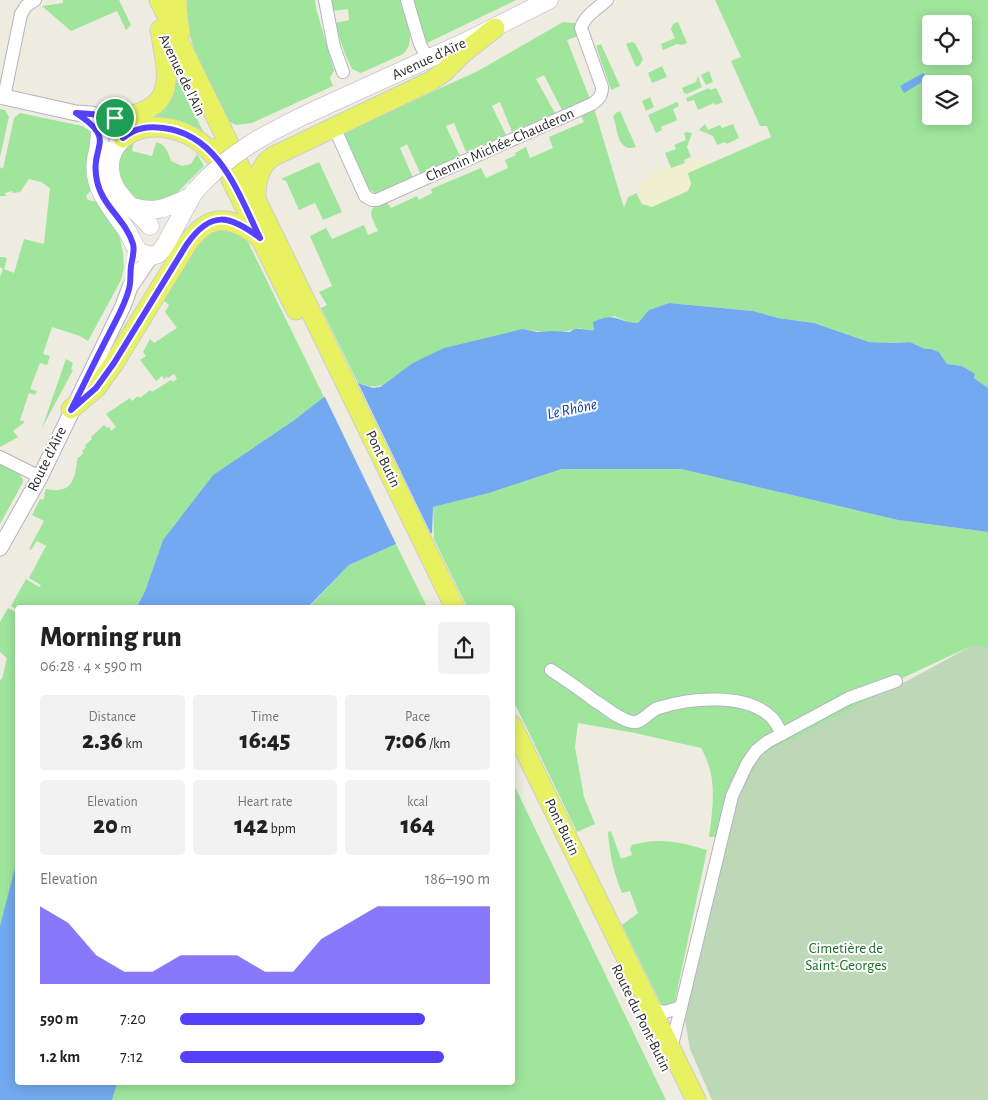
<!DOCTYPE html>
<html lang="en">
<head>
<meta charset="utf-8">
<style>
  body { margin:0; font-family:"Alegreya Sans",sans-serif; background:#f2f2f2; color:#222; height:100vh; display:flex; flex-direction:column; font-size:19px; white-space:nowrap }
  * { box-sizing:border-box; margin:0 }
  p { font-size:16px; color:#767676 }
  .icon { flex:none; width:28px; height:28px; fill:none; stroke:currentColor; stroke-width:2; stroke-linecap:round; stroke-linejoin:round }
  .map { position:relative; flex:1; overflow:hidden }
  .drawer { position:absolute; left:15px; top:605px; width:500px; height:480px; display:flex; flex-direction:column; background:#fff; border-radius:5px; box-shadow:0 2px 12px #0003 }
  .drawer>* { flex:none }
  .buttons { position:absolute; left:922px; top:15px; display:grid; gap:10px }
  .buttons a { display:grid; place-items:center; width:50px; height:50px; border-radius:5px; background:#fff; box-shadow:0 2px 12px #0003; font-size:25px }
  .pin { position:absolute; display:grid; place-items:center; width:42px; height:42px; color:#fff; margin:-21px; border:2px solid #fff; border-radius:50%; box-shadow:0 1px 5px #0007 }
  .round { display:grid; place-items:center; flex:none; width:52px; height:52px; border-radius:5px; background:#f2f2f2 }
  .overview { display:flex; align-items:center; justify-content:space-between; height:85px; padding:0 25px }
  h1 { font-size:28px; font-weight:800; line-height:38px }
  .figures { display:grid; grid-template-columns:repeat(3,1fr); gap:8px; height:85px; padding:5px 25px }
  .figures div { display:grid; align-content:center; border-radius:5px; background:#f2f2f2; text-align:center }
  .figures b { font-size:25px; font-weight:800 }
  .figures small { font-size:14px; font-weight:400 }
  .figures p { font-size:14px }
  .chart { height:140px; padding:10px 25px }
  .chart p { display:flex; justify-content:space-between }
  .chart svg { width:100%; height:90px; margin-top:5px; fill:#5540fb; opacity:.7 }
  ul { padding:0 25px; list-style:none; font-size:16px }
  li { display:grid; grid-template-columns:80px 60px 1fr; align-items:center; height:38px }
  li i { height:12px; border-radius:6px; background:#5540fb }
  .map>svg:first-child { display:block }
</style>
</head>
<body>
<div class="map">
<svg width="988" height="1100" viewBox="0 0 988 1100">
  <rect width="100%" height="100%" fill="#eeece0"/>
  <!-- education -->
  <path fill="#f0efd0" d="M 700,158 L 705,158 L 708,164 L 688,173 L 691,184 L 688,191 L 652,207 L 646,206 L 639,200 L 637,195 L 640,191 L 636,183 L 649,178 L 649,175 L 670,166 L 672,168 L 685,163 L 686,164 Z"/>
  <!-- green -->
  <g fill="#9fe59c" fill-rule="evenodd">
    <path d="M 63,0 L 119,0 L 131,25 L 126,30 L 117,11 L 71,31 L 42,6 L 63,3 Z"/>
    <path d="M 186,0 L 315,0 L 316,8 L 334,70 L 330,78 L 333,86 L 252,123 L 236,125 L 230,122 C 211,84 184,44 186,0 Z"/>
    <path d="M 331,0 L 400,0 C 403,17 419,40 403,54 L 361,73 L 352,69 L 345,54 L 335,23 L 349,20 L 348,9 L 332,11 Z"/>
    <path d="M 413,0 L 516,0 L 427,43 L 418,23 Z"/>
    <path d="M 715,0 L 988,0 L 988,388 L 974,378 L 974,374 L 962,366 L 947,364 L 939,352 L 931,349 L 925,349 L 910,342 L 894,343 L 869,342 L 814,323 L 778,318 L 753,311 L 669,303 L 649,310 L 638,323 L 631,323 L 614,316 L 594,322 L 594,330 L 587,331 L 579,328 C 565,334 537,332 523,329 L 395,376 C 379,388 378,389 358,383 L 321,308 L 327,305 L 319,292 L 332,286 L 310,236 L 326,228 L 332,239 L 364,225 L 368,235 L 378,231 C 370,214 366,209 385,200 L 391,208 L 417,196 L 419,200 L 432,193 L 431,189 L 481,168 L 486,178 L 508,168 L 505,160 L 516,155 L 515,153 L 526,147 L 530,158 L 553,148 L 549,137 L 584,122 L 580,114 L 594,108 L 624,208 L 628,197 L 637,193 L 637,195 L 642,204 L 652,207 L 688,191 L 691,184 L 688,173 L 771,137 L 767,126 L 760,126 L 731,61 L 741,57 ZM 931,24 L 964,24 L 964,56 L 931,56 ZM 931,84 L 964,84 L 964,116 L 931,116 Z"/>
    <path d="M 563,22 L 575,23 L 575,30 L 578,36 L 567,40 L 590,99 L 562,110 L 544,75 L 536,79 L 555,113 L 512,132 L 500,102 L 492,106 L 506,135 L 466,152 L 454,123 L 446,126 L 460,156 L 420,173 L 407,144 L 400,148 L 413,178 L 377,194 L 367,188 L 342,133 L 478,71 Z"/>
    <path d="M 678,22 L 687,43 L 682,45 L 677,44 L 663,50 L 661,44 L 675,38 L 671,29 L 673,24 Z"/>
    <path d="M 632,42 L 635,43 L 643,59 L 640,65 L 636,67 L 626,44 Z"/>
    <path d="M 601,44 L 620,86 L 611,90 L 596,46 Z"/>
    <path d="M 662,66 L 667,77 L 652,83 L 648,73 Z"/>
    <path d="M 709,71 L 713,82 L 706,85 L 701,75 Z"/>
    <path d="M 698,76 L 702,87 L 687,94 L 684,93 L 682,88 L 696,82 Z"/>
    <path d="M 176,78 L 206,137 L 138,125 Z"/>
    <path d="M 709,88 L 710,90 L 716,88 L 723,102 L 716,105 L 714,103 L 698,110 L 694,100 L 687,102 L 686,98 Z"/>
    <path d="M 650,97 L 654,107 L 646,111 L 642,101 Z"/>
    <path d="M 677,102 L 679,106 L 673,109 L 677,120 L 661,127 L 662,130 L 656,133 L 648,115 Z"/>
    <path d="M 0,109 L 5,110 L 9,117 L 0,157 Z"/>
    <path d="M 620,111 L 636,147 C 616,153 618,127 613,116 L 616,113 Z"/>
    <path d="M 20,113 L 82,126 L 89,130 L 93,136 L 92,189 L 86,196 L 88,200 L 98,202 L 114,226 L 120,238 L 123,253 L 124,267 L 121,280 L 88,341 L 80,336 L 52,327 L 43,354 L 50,356 L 47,365 L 40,363 L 30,389 L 37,391 L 35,395 L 29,393 L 20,420 L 25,422 L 13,431 L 18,437 L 0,447 L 0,277 L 3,269 L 0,267 L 0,257 L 5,257 L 7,259 L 4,269 L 14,273 L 24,239 L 44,244 L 50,188 L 41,182 L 29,179 L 20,192 L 13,193 L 12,191 L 5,193 L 6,196 L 0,196 L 0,167 L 3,169 L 14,118 Z"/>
    <path d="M 705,124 L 708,130 L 720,125 L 722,128 L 733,124 L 739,138 L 727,144 L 725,142 L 717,145 L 713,136 L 699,130 Z"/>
    <path d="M 687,132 L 692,133 L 687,147 L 691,157 L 684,160 L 685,163 L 671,168 L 665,153 L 676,149 L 674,145 L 686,140 L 684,133 Z"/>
    <path d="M 135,137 L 132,151 L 152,156 L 156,142 C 166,145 168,151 171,161 L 182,166 L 191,164 L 197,154 L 204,166 L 172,198 L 142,204 L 122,190 C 115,160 112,160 135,137 Z"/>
    <path d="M 319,162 L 342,212 L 323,220 L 315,203 L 299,210 L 286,181 L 281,179 Z"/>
    <path d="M 216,229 C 231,228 237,232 248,242 L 324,397 L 293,421 L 213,475 L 163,540 L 145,591 L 136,607 L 18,608 L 17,610 L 11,606 L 26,579 L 39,587 L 41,585 L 29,578 L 46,546 L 37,541 L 31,550 L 29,549 L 44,521 L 32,515 L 40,499 L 43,500 L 45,495 L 44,494 L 46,489 C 50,489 54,491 58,490 C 76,489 75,470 78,457 L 80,457 L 83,453 L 82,451 L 86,447 L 85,445 L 92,439 L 91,437 L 104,425 L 107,428 L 109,427 L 111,431 L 116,427 L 106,414 L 130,398 L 132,401 L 138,396 L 140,398 L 150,390 L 152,392 L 171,380 L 173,382 L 177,379 L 174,374 L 168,378 L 167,377 L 164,379 L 162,376 L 156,381 L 140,360 L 146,356 L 143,352 L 150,339 L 154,343 L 177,328 L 165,312 L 169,305 L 161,298 L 204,234 Z"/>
    <path d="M 66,359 L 73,363 L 71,369 L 73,370 L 42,428 Z"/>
    <path d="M 0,464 C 9,468 22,471 23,482 L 0,524 Z"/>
    <path d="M 562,469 L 681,469 L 898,520 L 988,532 L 988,649 L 985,648 L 969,647 L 896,681 L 775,733 L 744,758 L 730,786 L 716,837 L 709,837 C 713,806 718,777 701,748 L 635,733 L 578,723 L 575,747 L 584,797 L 595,824 L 577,832 L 513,700 L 512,608 L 467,607 L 434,539 L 433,507 L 489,493 Z"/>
    <path d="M 396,544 L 427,607 L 308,608 L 349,565 Z"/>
    <path d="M 8,608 L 18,613 L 18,860 L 0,926 L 0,680 L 2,679 L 7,658 L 0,652 L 0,622 Z"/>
    <path d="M 889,689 L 736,800 L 744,777 L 762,751 L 845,705 Z"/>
    <path d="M 513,783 L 666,1100 L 112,1100 L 117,1082 L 512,1082 Z"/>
    <path d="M 611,831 L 621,859 L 632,855 L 630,849 L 632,845 C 659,837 681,842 707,850 L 675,1001 L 671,1005 L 662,1006 L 622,925 L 638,913 L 630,891 L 622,893 C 614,874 609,852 608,832 Z"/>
  </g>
  <!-- cemetery -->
  <path fill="#bdd8b7" d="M 973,645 L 980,645 L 988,649 L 988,1100 L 712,1100 L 690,1049 L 685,1020 L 736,800 L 762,754 L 889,689 L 907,681 Z"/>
  <!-- water -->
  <g fill="#73a9f0">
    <path d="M 923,73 L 927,79 L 904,93 L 900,86 Z"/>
    <path d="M 669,303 L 753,311 L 778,318 L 814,323 L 869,342 L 894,343 L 910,342 L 925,349 L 931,349 L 939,352 L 947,364 L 962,366 L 975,374 L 974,378 L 988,388 L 988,532 L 898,520 L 681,469 L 562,469 L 489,493 L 433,507 L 432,533 L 396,544 L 349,565 L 308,607 L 136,608 L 145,591 L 163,540 L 213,475 L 293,421 L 324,397 L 358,383 L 373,388 L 380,387 L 413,363 L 444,348 L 523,329 L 537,332 L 552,331 L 570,332 C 577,325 585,332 594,330 L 593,322 C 618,311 616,323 638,323 L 649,310 Z"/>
    <path d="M 17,860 L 18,1082 L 117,1083 L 112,1100 L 0,1100 L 0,926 Z"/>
  </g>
  <!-- pier -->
  <path fill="#eeece0" d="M 357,381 L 432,536 L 397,546 L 324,395 Z"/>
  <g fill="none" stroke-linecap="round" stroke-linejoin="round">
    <!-- minor casing -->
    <g stroke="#b5b3c0" stroke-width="14">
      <g id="minor">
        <path d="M 325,0 L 334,47 L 343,72"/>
        <path d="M 407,0 L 420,44 L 428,59"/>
        <path d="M 4,97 L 21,14 L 26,6 L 35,0"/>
        <path d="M 334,127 L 365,196 L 372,200 L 377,200 L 592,104 C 599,99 602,96 602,87 L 581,28 C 584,16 598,8 607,0"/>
        <path d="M 0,457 L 40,477"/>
        <path d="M 551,670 C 566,680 581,690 595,701 C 607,708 618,719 632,722 C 642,724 649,711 658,708 C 689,698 747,692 772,718 C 776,722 779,729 782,734"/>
        <path d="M 652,1009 L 665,1012 L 681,1007"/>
        <path d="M 671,1049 L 732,796 L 747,764 L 756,751 L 767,742 L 849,698 L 896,681"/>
      </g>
    </g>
    <!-- tertiary casing -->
    <g stroke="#b5b3c0" stroke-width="17">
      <g id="tertiary">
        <path d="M 0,96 L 76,113 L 91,114 L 110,118"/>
        <path d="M 0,548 L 40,477 L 123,306 L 130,287 L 151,256"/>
      </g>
    </g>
    <!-- secondary casing -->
    <g stroke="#b5b3c0" stroke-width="19">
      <g id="secondary">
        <path d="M 307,114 L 465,42 L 549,0"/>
        <path d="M 133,207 C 156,214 167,207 188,198"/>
        <path d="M 150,226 C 134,207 109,193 110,165 C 110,160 112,154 114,150 C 119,141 136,127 118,119 C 96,109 101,141 98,150 C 88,183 108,204 126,229 C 131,236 133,245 139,252 L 151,256 L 158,254 L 164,247 L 193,194"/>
      </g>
    </g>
    <!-- primary casing -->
    <g stroke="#cdcdcd" stroke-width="21">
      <g id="primary">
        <path d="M 159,0 L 455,608"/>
        <path d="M 177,0 L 177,10 L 180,33"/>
        <path d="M 115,118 C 178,111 169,79 160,30"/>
        <path d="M 123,138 C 145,120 178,126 200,142 C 208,148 215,157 222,165"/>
        <path d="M 217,148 L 227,171 L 296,310"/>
        <path d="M 256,197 C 256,181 259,167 272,157 L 431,81 L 444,72 L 463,53 L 495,28"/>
        <path d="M 71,409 L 96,388 L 114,363 L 187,244 C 209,213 229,215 259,237"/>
        <path d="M 512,725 L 696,1100"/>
      </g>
    </g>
    <!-- minor -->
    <use href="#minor" stroke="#fff" stroke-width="12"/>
    <!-- tertiary -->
    <use href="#tertiary" stroke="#fff" stroke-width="15"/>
    <!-- secondary -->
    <use href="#secondary" stroke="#fff" stroke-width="18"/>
    <!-- primary -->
    <use href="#primary" stroke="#e8f261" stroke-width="19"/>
    <!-- secondary-bridge casing -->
    <g stroke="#b5b3c0" stroke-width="19" stroke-linecap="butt">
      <path id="secondary-bridge" d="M 195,191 C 228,154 263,135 307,114"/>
    </g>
    <!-- secondary-bridge -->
    <use href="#secondary-bridge" stroke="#fff" stroke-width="18"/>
  </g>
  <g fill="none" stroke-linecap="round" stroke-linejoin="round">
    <!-- route casing -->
    <g stroke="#fff" stroke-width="10">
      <path id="route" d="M 76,113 C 90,114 135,114 123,138 C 135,128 147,126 163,128 C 219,134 239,195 260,238 C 229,215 211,210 187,244 L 114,363 L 96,388 L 71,410 C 84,384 96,359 109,334 C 116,320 125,305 129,289 C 131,282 130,274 131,266 C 132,259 135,251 133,244 C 126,220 102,206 97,181 C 89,144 119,141 76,113 Z"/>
    </g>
    <!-- route -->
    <use href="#route" stroke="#5540fb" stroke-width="6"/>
  </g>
  <g text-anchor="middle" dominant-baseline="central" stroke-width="4" stroke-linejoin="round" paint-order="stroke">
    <!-- street labels -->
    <g font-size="15" fill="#2d2d2d" stroke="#fff">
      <text transform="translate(429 59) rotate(-25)">Avenue d'Aïre</text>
      <text transform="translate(182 75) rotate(64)">Avenue de l'Ain</text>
      <text transform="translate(500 145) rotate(-24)">Chemin Michée-Chauderon</text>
      <text transform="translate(47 459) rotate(-64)">Route d'Aïre</text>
      <text transform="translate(383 459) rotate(64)">Pont Butin</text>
      <text transform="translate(562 827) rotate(64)">Pont Butin</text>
      <text transform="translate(641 1018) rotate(64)">Route du Pont-Butin</text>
    </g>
    <!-- park labels -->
    <g font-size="15" fill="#1b6d22" stroke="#fff">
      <text x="846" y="948">Cimetière de<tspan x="846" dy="17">Saint-Georges</tspan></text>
    </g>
    <!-- water labels -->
    <g font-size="16" font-style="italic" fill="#0d42a1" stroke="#fff">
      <text transform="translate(572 409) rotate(-12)">Le Rhône</text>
    </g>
  </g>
</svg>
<div class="buttons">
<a><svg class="icon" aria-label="locate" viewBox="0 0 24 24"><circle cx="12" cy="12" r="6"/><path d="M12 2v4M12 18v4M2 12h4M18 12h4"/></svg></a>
<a><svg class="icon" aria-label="layers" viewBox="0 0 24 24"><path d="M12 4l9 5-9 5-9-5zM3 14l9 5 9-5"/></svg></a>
</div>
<div class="pin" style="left:115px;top:118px;background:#1e9e55"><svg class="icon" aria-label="arrive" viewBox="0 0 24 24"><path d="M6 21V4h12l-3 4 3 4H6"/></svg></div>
<section class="drawer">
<div class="overview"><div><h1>Morning run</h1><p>06:28 · 4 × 590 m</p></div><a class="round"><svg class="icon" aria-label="share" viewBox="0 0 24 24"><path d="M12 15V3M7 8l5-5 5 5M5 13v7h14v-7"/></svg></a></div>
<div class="figures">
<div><p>Distance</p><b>2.36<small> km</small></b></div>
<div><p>Time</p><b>16:45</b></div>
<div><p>Pace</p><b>7:06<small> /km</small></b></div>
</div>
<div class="figures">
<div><p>Elevation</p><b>20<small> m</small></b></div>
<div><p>Heart rate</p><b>142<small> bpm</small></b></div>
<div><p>kcal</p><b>164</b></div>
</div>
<div class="chart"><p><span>Elevation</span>186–190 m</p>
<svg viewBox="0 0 160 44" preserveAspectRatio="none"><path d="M0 44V6L10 14L20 30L30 38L40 38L50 30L60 30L70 30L80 38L90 38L100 22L110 14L120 6L130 6L140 6L150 6L160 6V44z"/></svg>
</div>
<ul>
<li><b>590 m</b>7:20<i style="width:79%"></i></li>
<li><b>1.2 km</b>7:12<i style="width:85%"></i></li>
</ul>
</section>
</div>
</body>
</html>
